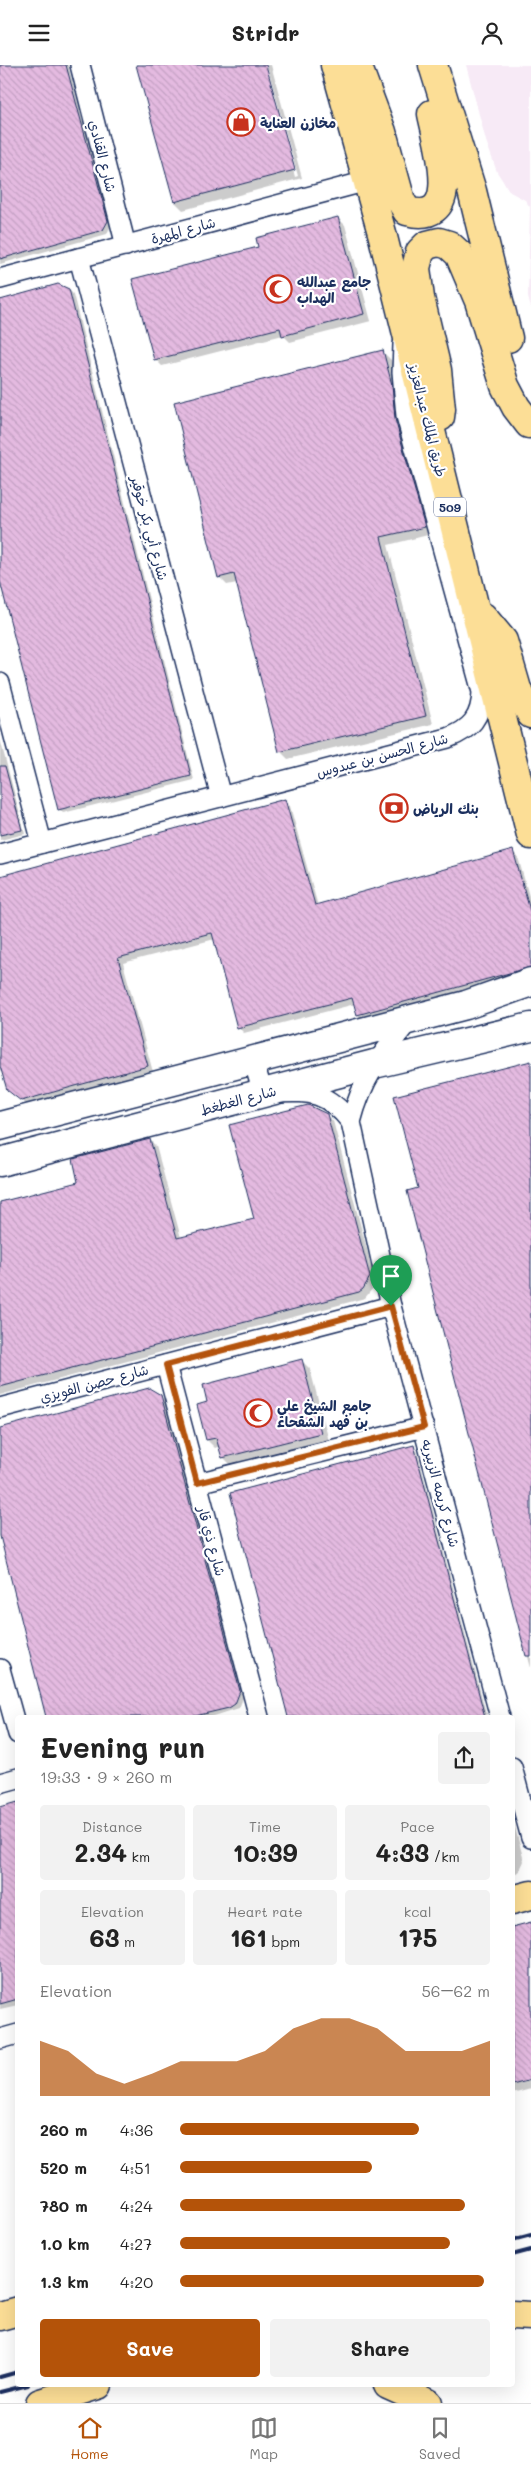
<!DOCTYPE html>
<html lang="en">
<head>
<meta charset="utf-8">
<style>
  body { margin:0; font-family:Mali,"Playpen Sans Arabic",sans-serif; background:#f2f2f2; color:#222; height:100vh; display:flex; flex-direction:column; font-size:19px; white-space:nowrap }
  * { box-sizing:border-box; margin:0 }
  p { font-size:16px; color:#767676 }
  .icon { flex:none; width:28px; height:28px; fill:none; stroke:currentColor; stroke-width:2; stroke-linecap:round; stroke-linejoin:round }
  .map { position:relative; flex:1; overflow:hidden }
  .details { position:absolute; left:15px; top:1650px; width:500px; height:672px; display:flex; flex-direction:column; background:#fff; border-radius:5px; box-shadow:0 5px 20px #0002 }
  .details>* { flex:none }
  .pin { position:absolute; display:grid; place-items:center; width:42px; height:42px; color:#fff; margin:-51px -21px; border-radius:50% 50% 50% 0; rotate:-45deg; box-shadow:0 0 5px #0007 }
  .pin .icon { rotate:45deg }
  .round { display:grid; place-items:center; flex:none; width:52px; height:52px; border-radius:5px; background:#f2f2f2 }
  .headline { display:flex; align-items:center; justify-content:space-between; height:85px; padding:0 25px }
  h1 { font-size:28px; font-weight:700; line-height:38px }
  .metrics { display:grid; grid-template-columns:repeat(3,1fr); gap:8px; height:85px; padding:5px 25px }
  .metrics div { display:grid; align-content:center; border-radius:5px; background:#f2f2f2; text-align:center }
  .metrics b { font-size:25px; font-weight:700 }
  .metrics small { font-size:14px; font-weight:400 }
  .metrics p { font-size:14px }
  .chart { height:140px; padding:10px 25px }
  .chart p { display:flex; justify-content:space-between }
  .chart svg { width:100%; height:90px; margin-top:5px; fill:#b45309; opacity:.7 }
  .primary-button { display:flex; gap:10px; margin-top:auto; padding:10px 25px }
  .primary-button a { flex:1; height:58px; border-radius:5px; background:#b45309; color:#fff; font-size:20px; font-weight:700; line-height:58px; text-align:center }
  .primary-button a+a { background:#f2f2f2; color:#222 }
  ul { padding:0 25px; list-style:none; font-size:16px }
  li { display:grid; grid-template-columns:80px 60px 1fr; align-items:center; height:38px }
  li i { height:12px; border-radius:6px; background:#b45309 }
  header { display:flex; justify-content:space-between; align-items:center; height:65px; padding:0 25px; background:#fff; font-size:22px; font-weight:700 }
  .menu { display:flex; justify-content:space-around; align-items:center; height:70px; border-top:1px solid #e0e0e0; background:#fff; font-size:14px; color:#767676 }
  .menu a { display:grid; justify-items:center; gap:2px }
  .menu .current { color:#b45309 }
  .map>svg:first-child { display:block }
</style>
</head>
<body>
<header><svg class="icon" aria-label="menu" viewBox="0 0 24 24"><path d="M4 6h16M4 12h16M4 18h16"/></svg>Stridr<svg class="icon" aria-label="person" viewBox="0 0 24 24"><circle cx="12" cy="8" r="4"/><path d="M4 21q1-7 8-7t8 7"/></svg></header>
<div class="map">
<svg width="531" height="2338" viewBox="0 0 531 2338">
  <defs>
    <pattern id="building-back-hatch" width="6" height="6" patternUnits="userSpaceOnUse" patternTransform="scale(1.25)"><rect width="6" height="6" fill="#e4bae0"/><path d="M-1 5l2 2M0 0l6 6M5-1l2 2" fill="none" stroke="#c3a0c3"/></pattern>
  </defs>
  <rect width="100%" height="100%" fill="#fff"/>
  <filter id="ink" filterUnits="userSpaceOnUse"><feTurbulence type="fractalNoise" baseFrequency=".02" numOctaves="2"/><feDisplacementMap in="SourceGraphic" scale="10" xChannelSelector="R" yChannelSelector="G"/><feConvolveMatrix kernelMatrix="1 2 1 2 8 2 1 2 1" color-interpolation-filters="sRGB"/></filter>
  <g filter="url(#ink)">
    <!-- built -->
    <path fill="#f7eaf6" d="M 466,0 L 531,0 L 531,243 L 528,232 L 530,142 L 525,135 L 510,127 L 497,107 L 486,76 Z"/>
    <!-- shadow -->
    <g fill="#0003">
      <path d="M 0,0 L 68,0 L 111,160 L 107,169 L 0,199 Z"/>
      <path d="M 138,0 L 265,0 L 295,112 L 298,111 L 267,0 L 271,0 L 302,113 L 183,145 L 175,137 Z"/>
      <path d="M 338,153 L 345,160 L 371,256 L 290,277 L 283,270 L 162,301 L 155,294 L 260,183 Z"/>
      <path d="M 69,225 L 73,229 L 194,715 L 63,748 L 59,744 L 0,507 L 0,235 Z"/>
      <path d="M 383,287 L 391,295 L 432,469 L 388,480 L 433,659 L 288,694 L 280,686 L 237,518 L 227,520 L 219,512 Z"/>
      <path d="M 0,674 L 25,769 L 0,775 Z"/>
      <path d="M 284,736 L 290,741 L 318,841 L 513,787 L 518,792 L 531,838 L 531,908 L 363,955 L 358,950 L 355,939 L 244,968 L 238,962 L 215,874 L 123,898 L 153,1007 L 28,1040 L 14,1031 L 8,1025 L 0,996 L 0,812 Z"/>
      <path d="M 531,998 L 531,1603 L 502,1497 L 420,1124 Z"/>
      <path d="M 326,1050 L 333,1056 L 376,1219 L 365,1233 L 0,1330 L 0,1138 L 80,1118 L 150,1075 L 156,1081 L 181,1173 L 255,1155 Z"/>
      <path d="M 302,1296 L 310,1304 L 329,1376 L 231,1400 L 223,1392 L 220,1381 L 215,1383 L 207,1375 L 209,1338 Z"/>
      <path d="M 160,1331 L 165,1336 L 244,1631 L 239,1643 L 211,1652 L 47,1652 L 0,1470 L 0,1364 Z"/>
      <path d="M 413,1382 L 417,1386 L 487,1652 L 288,1652 L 231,1429 Z"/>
      <path d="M 18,1738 L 18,1940 L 0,1944 L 0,1743 Z"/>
      <path d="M 512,1751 L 524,1796 L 519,1807 L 512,1809 Z"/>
      <path d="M 531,1859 L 531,2024 L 512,2029 L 512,1864 Z"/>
    </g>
    <!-- building -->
    <g fill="url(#building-back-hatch)" stroke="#1b2f5e">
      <path d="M 0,0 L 66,0 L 108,156 L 103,165 L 0,194 Z"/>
      <path d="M 136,0 L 266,0 L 295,105 L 174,137 Z"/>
      <path d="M 338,152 L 364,249 L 282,271 L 280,263 L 154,295 L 132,214 L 258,182 L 256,173 Z"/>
      <path d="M 58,219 L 69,224 L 191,711 L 58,745 L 0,516 L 0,235 Z"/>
      <path d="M 383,285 L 392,320 L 395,354 L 425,462 L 381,472 L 426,651 L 279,687 L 234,509 L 218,513 L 174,337 Z"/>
      <path d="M 0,701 L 5,701 L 22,765 L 0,770 Z"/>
      <path d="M 285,734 L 315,840 L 513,785 L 531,849 L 531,902 L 357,950 L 352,933 L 237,963 L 212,868 L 207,869 L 118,893 L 148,1001 L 21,1036 L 7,1025 L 0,1001 L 0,811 Z"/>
      <path d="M 531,996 L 531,1591 L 526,1591 L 407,1126 L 418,1123 L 394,1031 Z"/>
      <path d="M 308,1040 L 327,1049 L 370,1212 L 363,1224 L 359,1227 L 0,1322 L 0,1137 L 78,1117 L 73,1094 L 150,1074 L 177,1173 L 254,1154 L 229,1060 Z"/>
      <path d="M 302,1294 L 321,1368 L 222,1393 L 216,1373 L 206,1375 L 197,1340 L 207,1337 L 203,1320 Z"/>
      <path d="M 149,1323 L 161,1330 L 240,1626 L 235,1639 L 229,1643 L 191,1652 L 46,1652 L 0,1471 L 0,1363 Z"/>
      <path d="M 414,1380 L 485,1652 L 288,1652 L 230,1428 Z"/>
      <path d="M 18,1737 L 18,1934 L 0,1939 L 0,1742 Z"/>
      <path d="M 531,1857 L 531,2015 L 512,2020 L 512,1862 Z"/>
    </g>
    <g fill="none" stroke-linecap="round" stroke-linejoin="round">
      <!-- street casing -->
      <g stroke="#1b2f5e" stroke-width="22">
        <g id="street">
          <path d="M 80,0 L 126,181"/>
          <path d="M 79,193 L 221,732"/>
          <path d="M 0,214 L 367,116"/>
          <path d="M 0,618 L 42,778"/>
          <path d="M 0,789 L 448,673 C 471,664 481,653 482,627 L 406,351 L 402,307 L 403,279"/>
          <path d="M 411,953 C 382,989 363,1010 351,1057 L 391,1241 L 500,1652"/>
          <path d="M 253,995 L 263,1028 C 305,1028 322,1021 351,1057"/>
          <path d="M 166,1300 L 259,1652"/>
          <path d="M 0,1343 L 391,1241"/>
          <path d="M 197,1418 L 424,1362"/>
          <path d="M 0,1604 L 18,1669"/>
          <path d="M 512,1702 L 531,1773"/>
          <path d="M 0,1718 L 18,1713"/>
          <path d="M 0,1974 L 18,1969"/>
        </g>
      </g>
      <!-- secondary casing -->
      <g stroke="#1b2f5e" stroke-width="31">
        <g id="secondary">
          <path d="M 0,1061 L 466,940 L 531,917"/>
          <path d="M 0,1097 L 374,999 L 531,962"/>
        </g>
      </g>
      <!-- primary casing -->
      <g stroke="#1b2f5e" stroke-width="31">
        <g id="primary">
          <path d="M 335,0 L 382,168 L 531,770"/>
          <path d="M 357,0 L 382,67 L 401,136 L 407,146 C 465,162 438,79 432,49"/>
          <path d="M 433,0 L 472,126 L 508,273"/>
          <path d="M 440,352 L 441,344 L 437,305 L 420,233 L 416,203 L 420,187 L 427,180 L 439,177 L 449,180 L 459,189 L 479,236 L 505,321 L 516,342 L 529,359"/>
          <path d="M 483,552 L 503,576 L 517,624 L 531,649"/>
          <path d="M 512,1835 L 531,1830"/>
          <path d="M 512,2250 L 531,2251"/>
          <path d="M 0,2251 L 18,2246"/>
          <path d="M 388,2320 L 428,2338"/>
          <path d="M 40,2338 L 98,2320"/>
        </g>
      </g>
      <!-- street -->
      <use href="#street" stroke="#fff" stroke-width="19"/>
      <!-- secondary -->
      <use href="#secondary" stroke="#fff" stroke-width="28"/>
      <!-- primary -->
      <use href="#primary" stroke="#fcde96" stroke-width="28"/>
      <!-- rail -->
      <g stroke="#1b2f5e" stroke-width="4">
        <path d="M 512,2175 L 531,2170"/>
        <path d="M 512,2190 L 531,2185"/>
        <path d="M 0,2312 L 18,2307"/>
        <path d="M 0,2327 L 28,2320"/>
      </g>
    </g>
  </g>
  <g fill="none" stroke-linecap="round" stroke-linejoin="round" filter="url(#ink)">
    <!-- route casing -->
    <g stroke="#fff" stroke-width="10">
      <path id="route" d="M 391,1241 L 424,1362 L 197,1418 L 166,1300 Z"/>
    </g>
    <!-- route -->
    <use href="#route" stroke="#b45309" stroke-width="6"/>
  </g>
  <!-- icons -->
  <defs>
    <g id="shop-ring" transform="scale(1.4375)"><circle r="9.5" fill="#fff" stroke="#c8321e" stroke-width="1.5"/><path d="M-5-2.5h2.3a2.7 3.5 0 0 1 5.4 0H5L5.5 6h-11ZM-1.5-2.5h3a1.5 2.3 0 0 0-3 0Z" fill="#c8321e"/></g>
    <g id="mosque-ring" transform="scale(1.4375)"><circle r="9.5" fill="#fff" stroke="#c8321e" stroke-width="1.5"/><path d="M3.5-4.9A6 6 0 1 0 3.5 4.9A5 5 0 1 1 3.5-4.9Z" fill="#c8321e"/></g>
    <g id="bank-ring" transform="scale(1.4375)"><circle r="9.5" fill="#fff" stroke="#c8321e" stroke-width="1.5"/><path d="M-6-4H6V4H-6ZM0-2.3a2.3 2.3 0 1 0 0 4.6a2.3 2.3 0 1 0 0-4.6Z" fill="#c8321e"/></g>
  </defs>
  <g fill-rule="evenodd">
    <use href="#shop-ring" x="241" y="57"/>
    <use href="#mosque-ring" x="278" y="224"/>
    <use href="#bank-ring" x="394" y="743"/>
    <use href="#mosque-ring" x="258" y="1348"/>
  </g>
  <g text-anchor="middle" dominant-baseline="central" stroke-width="4.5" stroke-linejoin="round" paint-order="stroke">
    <!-- shield labels -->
    <rect fill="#fff" stroke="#5f6d8e" stroke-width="1" x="434" y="432.5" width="32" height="19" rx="4"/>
    <g font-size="12" font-weight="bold" fill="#1b2f5e">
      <text x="450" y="442">509</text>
    </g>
    <!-- poi labels -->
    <g font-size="14" font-weight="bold" fill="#1b2f5e" stroke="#fff" text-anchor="start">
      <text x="260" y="57">مخازن العناية</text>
      <text x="297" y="216">جامع عبدالله<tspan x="297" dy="16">الهداب</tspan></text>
      <text x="413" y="743">بنك الرياض</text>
      <text x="277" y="1340">جامع الشيخ علي<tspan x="277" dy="16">بن فهد الشقحاء</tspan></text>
    </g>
    <!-- street labels -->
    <g font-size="14" fill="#1b2f5e" stroke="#fff">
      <text transform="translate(103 91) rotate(76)">شارع القنادي</text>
      <text transform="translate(183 165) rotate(-15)">شارع المهرة</text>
      <text transform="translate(428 355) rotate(76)">طريق الملك عبدالعزيز</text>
      <text transform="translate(150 463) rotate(75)">شارع أبي بكر خوقير</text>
      <text transform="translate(382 690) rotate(-15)">شارع الحسن بن عبدوس</text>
      <text transform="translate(238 1035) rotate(-15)">شارع الغطغط</text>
      <text transform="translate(94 1318) rotate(-15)">شارع حصن الفويزي</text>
      <text transform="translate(441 1428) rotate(75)">شارع كريمه الزبيريه</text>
      <text transform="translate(212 1476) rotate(75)">شارع ذي قار</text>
    </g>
  </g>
</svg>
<div class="pin" style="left:391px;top:1241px;background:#1e9e55"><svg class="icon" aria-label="arrive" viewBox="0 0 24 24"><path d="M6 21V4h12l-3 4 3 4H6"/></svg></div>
<section class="details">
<div class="headline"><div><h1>Evening run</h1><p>19:33 · 9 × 260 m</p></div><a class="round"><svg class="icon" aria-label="share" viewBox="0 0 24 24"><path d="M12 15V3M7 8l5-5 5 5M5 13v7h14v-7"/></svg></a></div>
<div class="metrics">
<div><p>Distance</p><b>2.34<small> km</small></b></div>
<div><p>Time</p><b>10:39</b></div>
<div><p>Pace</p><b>4:33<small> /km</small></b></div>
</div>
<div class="metrics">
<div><p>Elevation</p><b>63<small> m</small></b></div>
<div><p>Heart rate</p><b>161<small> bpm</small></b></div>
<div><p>kcal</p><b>175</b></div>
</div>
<div class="chart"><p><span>Elevation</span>56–62 m</p>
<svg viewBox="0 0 160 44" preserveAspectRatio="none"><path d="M0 44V17L10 22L20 33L30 38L40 33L50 27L60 27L70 27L80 22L90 11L100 6L110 6L120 11L130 22L140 22L150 22L160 17V44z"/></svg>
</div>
<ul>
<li><b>260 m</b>4:36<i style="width:77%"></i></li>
<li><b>520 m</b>4:51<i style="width:62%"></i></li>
<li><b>780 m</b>4:24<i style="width:92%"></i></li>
<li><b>1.0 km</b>4:27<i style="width:87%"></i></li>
<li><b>1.3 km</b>4:20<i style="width:98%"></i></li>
</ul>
<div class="primary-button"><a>Save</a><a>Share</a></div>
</section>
</div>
<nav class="menu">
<a class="current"><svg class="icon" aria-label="home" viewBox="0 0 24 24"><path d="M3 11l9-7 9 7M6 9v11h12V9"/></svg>Home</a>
<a><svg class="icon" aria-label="map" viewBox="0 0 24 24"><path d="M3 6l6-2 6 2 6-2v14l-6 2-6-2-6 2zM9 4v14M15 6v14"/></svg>Map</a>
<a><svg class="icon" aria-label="saved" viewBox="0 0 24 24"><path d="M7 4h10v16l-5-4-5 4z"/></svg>Saved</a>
</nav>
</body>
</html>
